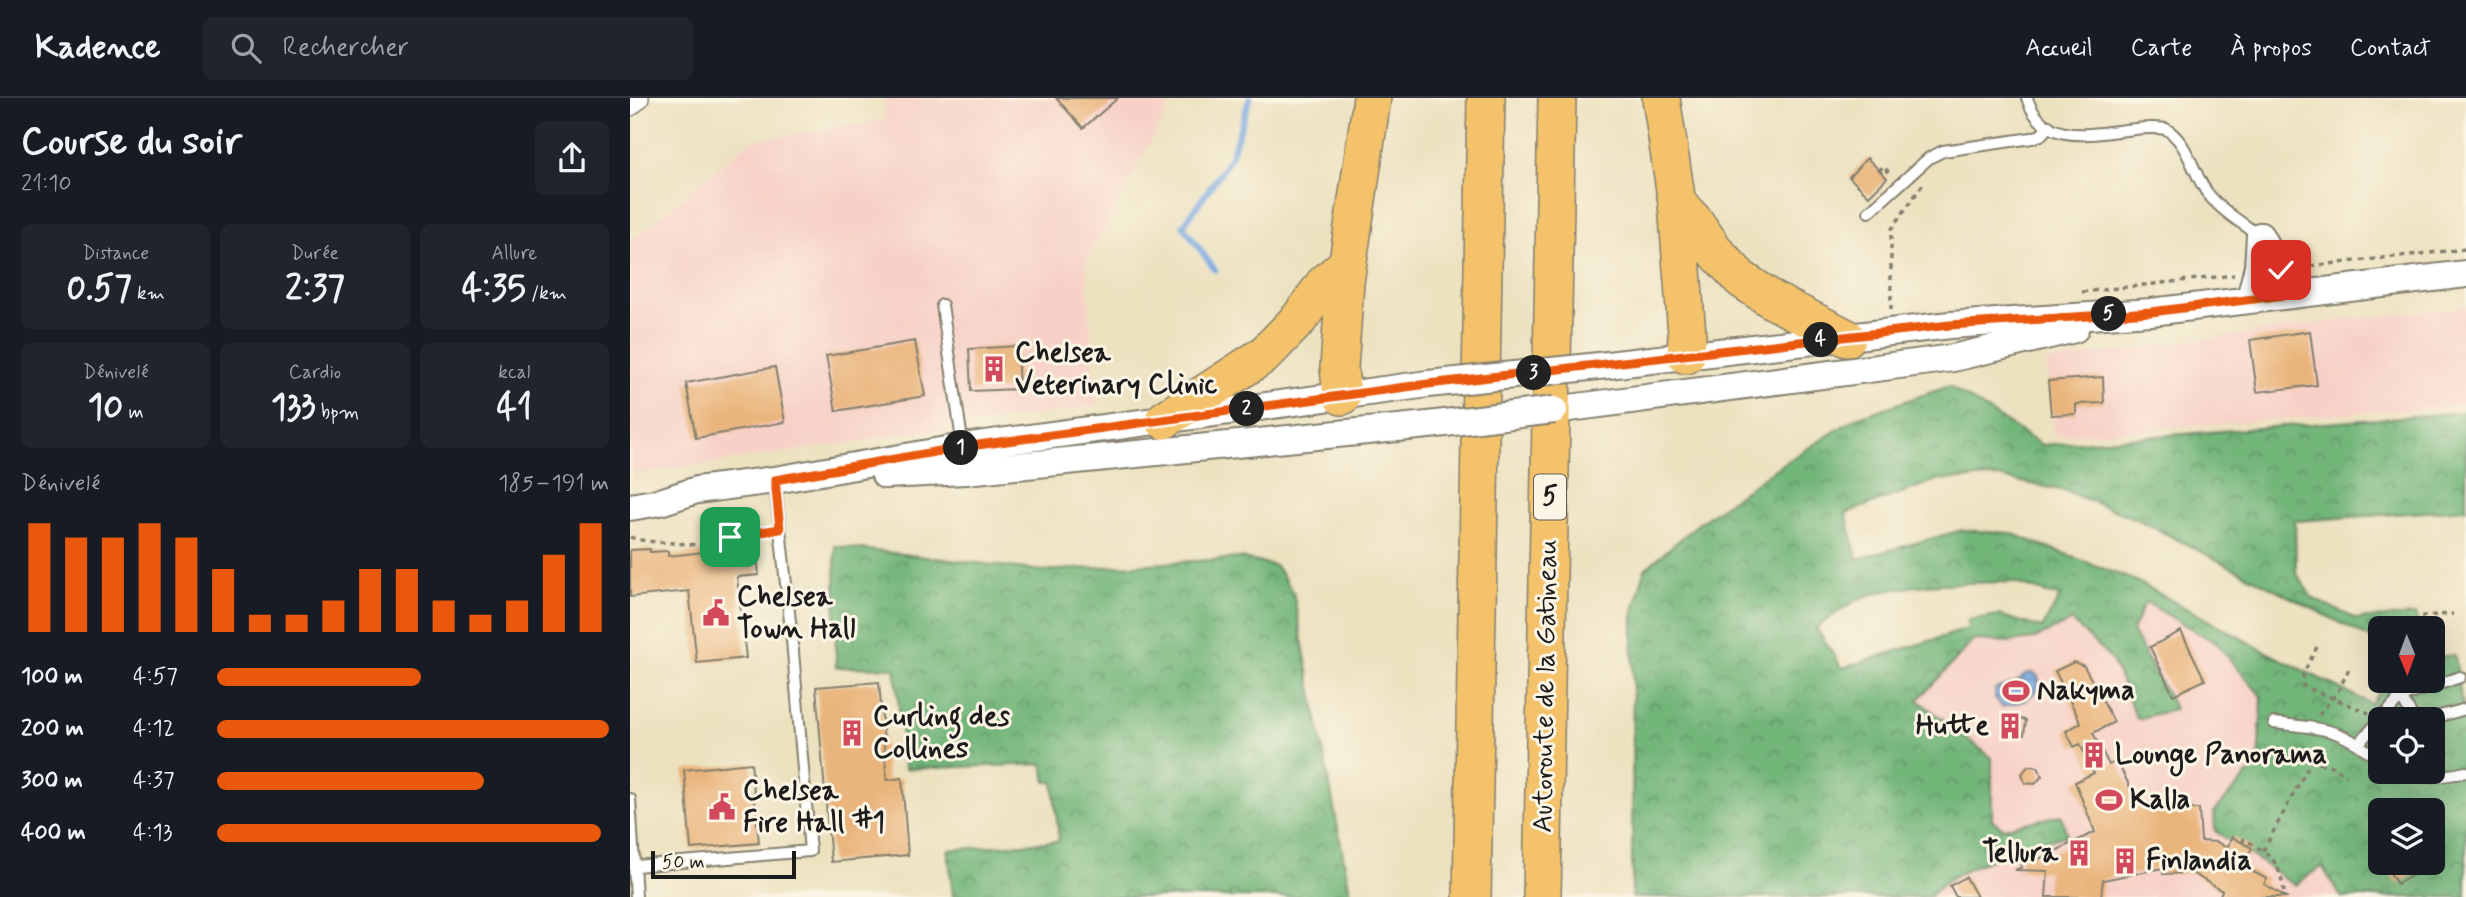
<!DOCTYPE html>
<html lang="fr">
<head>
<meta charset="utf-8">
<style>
  body { margin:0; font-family:Mynerve,sans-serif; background:#20242c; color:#f1f3f6; height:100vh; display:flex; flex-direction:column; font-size:26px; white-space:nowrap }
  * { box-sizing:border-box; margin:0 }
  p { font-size:23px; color:#9ea1a6 }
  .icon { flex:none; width:38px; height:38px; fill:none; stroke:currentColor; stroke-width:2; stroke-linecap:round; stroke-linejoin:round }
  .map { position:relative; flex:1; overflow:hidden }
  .drawer { display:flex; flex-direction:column; background:#171b24; width:630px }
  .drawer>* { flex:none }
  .needle { width:46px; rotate:179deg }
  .buttons { position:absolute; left:1738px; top:518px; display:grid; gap:14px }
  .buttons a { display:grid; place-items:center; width:77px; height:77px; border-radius:10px; background:#171b24; box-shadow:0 7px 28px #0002; font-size:35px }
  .scale { position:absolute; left:21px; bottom:18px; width:145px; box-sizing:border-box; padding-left:7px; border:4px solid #1c1c1c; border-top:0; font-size:19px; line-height:24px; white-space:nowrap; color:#1c1c1c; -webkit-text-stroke:5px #fcf5e5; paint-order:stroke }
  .pin { position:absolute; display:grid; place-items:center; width:60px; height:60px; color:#fff; margin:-30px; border-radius:14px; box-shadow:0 4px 10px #0006 }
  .km { position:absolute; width:35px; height:35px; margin:-18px; border-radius:50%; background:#222; color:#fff; font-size:19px; line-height:35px; text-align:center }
  .round { display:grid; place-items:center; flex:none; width:74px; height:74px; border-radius:10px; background:#20242c }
  .head { display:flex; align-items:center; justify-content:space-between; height:119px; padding:0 21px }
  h1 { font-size:38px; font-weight:700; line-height:52px }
  .figures { display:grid; grid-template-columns:repeat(3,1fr); gap:10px; height:119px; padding:7px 21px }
  .figures div { display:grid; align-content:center; border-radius:10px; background:#20242c; text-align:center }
  .figures b { font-size:35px; font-weight:700 }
  .figures small { font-size:19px; font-weight:400 }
  .figures p { font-size:19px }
  .chart { height:196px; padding:14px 21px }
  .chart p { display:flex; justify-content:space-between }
  .chart svg { width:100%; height:126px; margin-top:7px; stroke:#ea580c; stroke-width:6 }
  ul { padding:0 21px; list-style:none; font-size:23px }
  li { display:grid; grid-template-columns:112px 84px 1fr; align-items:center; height:52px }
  li i { height:18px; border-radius:9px; background:#ea580c }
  header { display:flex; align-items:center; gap:42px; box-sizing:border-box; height:98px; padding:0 35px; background:#171b24; border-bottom:2px solid #363941 }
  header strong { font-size:33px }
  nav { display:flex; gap:38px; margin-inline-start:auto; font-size:24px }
  .search { width:490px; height:63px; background:#20242c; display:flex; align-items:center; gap:18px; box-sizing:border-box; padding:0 24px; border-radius:10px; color:#9ea1a6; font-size:26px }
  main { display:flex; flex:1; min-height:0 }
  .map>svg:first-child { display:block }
</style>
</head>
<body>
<header>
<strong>Kadence</strong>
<div class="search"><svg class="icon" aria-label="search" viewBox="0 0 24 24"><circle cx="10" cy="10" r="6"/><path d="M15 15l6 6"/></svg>Rechercher</div>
<nav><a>Accueil</a><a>Carte</a><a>À propos</a><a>Contact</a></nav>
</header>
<main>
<section class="drawer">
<div class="head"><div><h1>Course du soir</h1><p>21:10</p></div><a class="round"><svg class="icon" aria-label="share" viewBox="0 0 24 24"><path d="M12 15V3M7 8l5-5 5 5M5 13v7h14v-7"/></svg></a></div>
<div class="figures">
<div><p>Distance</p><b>0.57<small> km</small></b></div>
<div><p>Durée</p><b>2:37</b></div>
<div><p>Allure</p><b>4:35<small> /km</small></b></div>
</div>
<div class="figures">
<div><p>Dénivelé</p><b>10<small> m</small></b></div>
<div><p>Cardio</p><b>133<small> bpm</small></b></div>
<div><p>kcal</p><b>41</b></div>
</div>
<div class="chart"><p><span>Dénivelé</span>185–191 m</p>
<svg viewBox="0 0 160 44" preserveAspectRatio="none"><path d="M5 44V6M15 44V11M25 44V11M35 44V6M45 44V11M55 44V22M65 44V38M75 44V38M85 44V33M95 44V22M105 44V22M115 44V33M125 44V38M135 44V33M145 44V17M155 44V6"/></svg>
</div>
<ul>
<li><b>100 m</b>4:57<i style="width:52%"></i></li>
<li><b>200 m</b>4:12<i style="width:100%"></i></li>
<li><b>300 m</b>4:37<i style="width:68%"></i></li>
<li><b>400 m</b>4:13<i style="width:98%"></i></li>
</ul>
</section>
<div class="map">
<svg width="1836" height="799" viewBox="0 0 1836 799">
  <defs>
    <pattern id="forest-crowns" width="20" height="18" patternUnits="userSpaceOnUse" patternTransform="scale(1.75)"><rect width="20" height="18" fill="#73b67a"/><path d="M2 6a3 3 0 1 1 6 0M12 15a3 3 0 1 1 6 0" fill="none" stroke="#5e9363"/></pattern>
    <pattern id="water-rules" width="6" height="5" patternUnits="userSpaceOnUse" patternTransform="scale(1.75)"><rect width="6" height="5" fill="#76a6e0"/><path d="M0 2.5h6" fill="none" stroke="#6086b5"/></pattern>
  </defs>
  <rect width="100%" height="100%" fill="#fcf5e5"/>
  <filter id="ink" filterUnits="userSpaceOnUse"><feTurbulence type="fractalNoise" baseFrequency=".0143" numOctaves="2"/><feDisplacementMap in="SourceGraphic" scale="14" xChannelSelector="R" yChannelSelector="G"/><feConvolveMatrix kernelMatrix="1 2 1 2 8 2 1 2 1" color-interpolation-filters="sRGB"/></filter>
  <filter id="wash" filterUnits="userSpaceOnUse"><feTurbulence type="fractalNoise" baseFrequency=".00686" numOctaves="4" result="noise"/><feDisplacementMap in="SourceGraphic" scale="28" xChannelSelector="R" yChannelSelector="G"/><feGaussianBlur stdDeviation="1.57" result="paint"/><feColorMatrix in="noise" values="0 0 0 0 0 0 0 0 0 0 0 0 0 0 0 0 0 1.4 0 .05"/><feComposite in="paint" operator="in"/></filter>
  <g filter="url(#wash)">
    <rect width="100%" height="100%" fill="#ece2c0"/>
    <!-- built -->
    <g fill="#f7d1c7">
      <path d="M 255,0 L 536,0 L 539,8 L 456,164 L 466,308 L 17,375 L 0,373 L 0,144 L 120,43 L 254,22 Z"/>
      <path d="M 1836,209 L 1836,307 L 1424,338 L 1416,264 L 1687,225 Z"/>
      <path d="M 1515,504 L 1586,545 L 1632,599 L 1628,665 L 1584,714 L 1691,768 L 1711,799 L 1300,799 L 1307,788 L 1379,753 L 1436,737 L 1431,717 L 1373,731 L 1362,722 L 1362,660 L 1287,602 L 1344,542 L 1378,544 L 1404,541 L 1443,523 L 1482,562 L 1507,621 L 1544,611 L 1502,533 Z"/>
    </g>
    <!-- forest -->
    <g fill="url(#forest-crowns)" stroke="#48694b" stroke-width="2" fill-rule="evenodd">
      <path d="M 1319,288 L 1412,347 L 1836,314 L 1836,411 L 1665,423 L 1666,474 L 1682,500 L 1726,521 L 1786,517 L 1788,530 L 1750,530 L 1750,545 L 1509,422 L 1436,393 L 1367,379 L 1307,382 L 1216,415 L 1227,461 L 1332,432 L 1380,435 L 1506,483 L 1640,556 L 1741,606 L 1756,583 L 1802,583 L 1803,559 L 1825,557 L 1834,621 L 1836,621 L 1836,799 L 1711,799 L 1692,768 L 1665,787 L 1585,733 L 1584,714 L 1628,665 L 1632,599 L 1586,545 L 1515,504 L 1502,533 L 1545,611 L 1507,621 L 1482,562 L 1442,523 L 1404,541 L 1378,544 L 1344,542 L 1288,602 L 1362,660 L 1362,722 L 1373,730 L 1431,717 L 1437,737 C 1403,747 1318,770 1300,799 L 1002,799 L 1003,516 L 1015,471 L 1068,426 L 1142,373 L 1226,320 ZM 1382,484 L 1430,499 L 1412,530 L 1369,517 L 1337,522 L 1338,531 L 1212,570 L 1186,530 C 1199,521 1213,509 1227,502 C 1264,484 1339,485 1382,484 ZM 1750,621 L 1802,621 L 1802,674 L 1750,674 ZM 1750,712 L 1802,712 L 1802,765 L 1750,765 Z"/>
      <path d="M 205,448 L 413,473 L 611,460 L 646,468 L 663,494 L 721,799 L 323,799 L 318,752 L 429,743 L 423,684 L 416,684 L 413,666 L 275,671 L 265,570 L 206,569 Z"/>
    </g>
    <!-- water -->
    <path fill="url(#water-rules)" stroke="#49617e" stroke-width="2" d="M 1398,575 L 1404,575 L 1409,580 L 1408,592 L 1394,603 L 1372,609 L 1365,600 L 1365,591 L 1386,584 Z"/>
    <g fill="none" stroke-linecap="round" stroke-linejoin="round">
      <!-- stream -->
      <path stroke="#76a6e0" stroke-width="6" d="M 585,172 L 553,128 L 600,61 L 620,0"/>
    </g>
    <g id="blocks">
      <!-- building -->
      <g fill="#eab57d">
        <path d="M 426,0 L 488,0 L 453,30 Z"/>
        <path d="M 1237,60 L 1257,80 L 1239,98 L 1219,79 Z"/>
        <path d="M 1680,233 L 1687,287 L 1627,294 L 1620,242 Z"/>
        <path d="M 285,243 L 295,298 L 206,313 L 196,258 Z"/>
        <path d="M 387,248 L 389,291 L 341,293 L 339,251 Z"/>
        <path d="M 145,269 L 155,324 L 66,340 L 56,285 Z"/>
        <path d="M 1473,279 L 1474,305 L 1446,306 L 1446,316 L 1421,317 L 1418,283 Z"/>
        <path d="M 125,441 L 129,477 L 107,479 L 116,560 L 67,565 L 59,493 L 0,499 L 0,452 L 20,451 L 20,454 L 38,453 L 38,458 L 101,451 L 100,443 Z"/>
        <path d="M 1551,533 L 1575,582 L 1543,597 L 1520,549 Z"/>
        <path d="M 1444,564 L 1454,568 L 1484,624 L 1463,635 L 1479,667 L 1487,663 L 1509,707 L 1544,707 L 1544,711 L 1569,711 L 1571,743 L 1587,744 L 1597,750 L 1602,739 L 1622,750 L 1612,768 L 1637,781 L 1634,786 L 1656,799 L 1589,799 L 1592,793 L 1562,775 L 1533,776 L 1533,770 L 1473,782 L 1471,799 L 1416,799 L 1418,773 L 1385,772 L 1392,769 L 1390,760 L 1395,755 L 1403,754 L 1409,761 L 1465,734 L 1445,684 L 1464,675 L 1450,646 L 1444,649 L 1436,633 L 1451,625 L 1425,573 Z"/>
        <path d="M 249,584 L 257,682 L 272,680 L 278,757 L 201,764 L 186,589 Z"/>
        <path d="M 1380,619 L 1396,622 L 1394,637 L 1378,635 Z"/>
        <path d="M 121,665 L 129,745 L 61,751 L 54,672 Z"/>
        <path d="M 1398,668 L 1408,669 L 1412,678 L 1405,686 L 1395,685 L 1392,676 Z"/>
        <path d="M 1754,765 L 1805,765 L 1767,786 Z"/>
        <path d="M 1336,779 L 1347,799 L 1326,799 L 1320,788 Z"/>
      </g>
    </g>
  </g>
  <g filter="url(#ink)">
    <use href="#blocks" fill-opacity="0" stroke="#847f6e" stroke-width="2"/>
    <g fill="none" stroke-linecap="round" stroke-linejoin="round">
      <!-- service casing -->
      <g stroke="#847f6e" stroke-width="14">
        <g id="service">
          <path d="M 1397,0 C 1417,63 1492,23 1536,31 C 1558,44 1563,76 1578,96 C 1592,113 1612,125 1630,138"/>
          <path d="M 1239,114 L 1299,60 L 1313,53 L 1402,40 L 1411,37 L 1419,28"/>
          <path d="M 312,207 L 333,349"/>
          <path d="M 1756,586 L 1771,599 L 1784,621"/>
          <path d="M 1799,621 L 1836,611"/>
          <path d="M 1644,625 C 1693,631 1711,629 1750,663"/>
          <path d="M 1729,645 L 1771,599 L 1830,579"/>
          <path d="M 1765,674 C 1788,681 1813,679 1836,674"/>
          <path d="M 0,701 L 6,799"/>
          <path d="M 5,768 L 180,753 L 162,542 L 145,384"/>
        </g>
      </g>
      <!-- minor casing -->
      <g stroke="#847f6e" stroke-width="24">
        <path id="minor" d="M 0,7 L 8,0"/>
      </g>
      <!-- tertiary casing -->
      <g stroke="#847f6e" stroke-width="30">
        <g id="tertiary">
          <path d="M 1630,138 L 1663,196"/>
          <path d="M 1620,201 L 1628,169 L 1630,138"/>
          <path d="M 978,267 L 1320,227 L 1521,214 L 1836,176"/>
          <path d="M 924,312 L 1323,260 L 1445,231"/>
          <path d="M 255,377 L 336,373 L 798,327"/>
          <path d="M 0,409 L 30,404 L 67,392 L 145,382 L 333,349 L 798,286"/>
        </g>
      </g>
      <!-- motorway casing -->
      <g stroke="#847f6e" stroke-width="40">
        <g id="motorway">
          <path d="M 1031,0 L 1047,105 L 1057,237 L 1056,257"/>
          <path d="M 1047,105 L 1065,124 L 1085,153 L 1111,181 L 1144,203 L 1217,240"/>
          <path d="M 712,298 L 709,270 L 715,184 L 742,0"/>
          <path d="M 534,322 L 634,257 L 669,221 L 694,186 L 717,166"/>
          <path d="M 842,799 L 856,0"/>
          <path d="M 912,799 L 927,0"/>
        </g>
      </g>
      <!-- path -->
      <g stroke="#847f6e" stroke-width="3.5" stroke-dasharray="5 5" stroke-linecap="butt">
        <path d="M 1249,73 L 1253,68 L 1261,77"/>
        <path d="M 1671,169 L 1836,151"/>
        <path d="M 1452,194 L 1604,177"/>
        <path d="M 1261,212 L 1261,132 L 1293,86"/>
        <path d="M 0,439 C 18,447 70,443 80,451 C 85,454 87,460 89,465"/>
        <path d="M 83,453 C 98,436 116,436 137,433"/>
        <path d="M 1791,530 L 1793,518 L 1823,516"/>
        <path d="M 1687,549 L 1673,576 L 1673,588 L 1739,615"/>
        <path d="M 1689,617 L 1708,593 L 1721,567"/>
        <path d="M 1679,663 L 1702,668 L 1717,678"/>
        <path d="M 1612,745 L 1614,741 C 1645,759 1649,763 1655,799"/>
        <path d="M 1633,753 L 1677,671 L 1681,644"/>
      </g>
      <!-- service -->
      <use href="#service" stroke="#fff" stroke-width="10"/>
      <!-- minor -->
      <use href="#minor" stroke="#fff" stroke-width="21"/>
      <!-- tertiary -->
      <use href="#tertiary" stroke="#fff" stroke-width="26"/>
      <!-- motorway -->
      <use href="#motorway" stroke="#f3c26a" stroke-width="37"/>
      <!-- tertiary-bridge casing -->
      <g stroke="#847f6e" stroke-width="30" stroke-linecap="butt">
        <g id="tertiary-bridge">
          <path d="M 798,286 L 978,267"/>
          <path d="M 798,327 L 924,312"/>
        </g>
      </g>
      <!-- tertiary-bridge -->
      <use href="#tertiary-bridge" stroke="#fff" stroke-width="26"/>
    </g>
  </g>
  <g fill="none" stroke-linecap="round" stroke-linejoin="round" filter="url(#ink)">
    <!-- route casing -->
    <g stroke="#fff" stroke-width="14">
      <path id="route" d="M 100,439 L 150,431 L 145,382 L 333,349 L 798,286 L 1320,227 L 1521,214 L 1663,196 L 1651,172"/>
    </g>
    <!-- route -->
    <use href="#route" stroke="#ea580c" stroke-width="9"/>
  </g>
  <!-- icons -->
  <defs>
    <g id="building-bare" transform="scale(2.1)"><path d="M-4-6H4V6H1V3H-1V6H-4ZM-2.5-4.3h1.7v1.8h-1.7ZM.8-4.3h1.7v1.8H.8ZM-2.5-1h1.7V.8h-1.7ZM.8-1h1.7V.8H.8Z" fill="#d1495b" stroke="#fcf5e5" stroke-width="2.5" paint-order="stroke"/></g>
    <g id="civic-bare" transform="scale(2.1)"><path d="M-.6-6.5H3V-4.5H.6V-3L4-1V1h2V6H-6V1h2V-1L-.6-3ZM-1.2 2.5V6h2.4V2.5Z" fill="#d1495b" stroke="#fcf5e5" stroke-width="2.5" paint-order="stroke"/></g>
    <g id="stadium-bare" transform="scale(2.1)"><path d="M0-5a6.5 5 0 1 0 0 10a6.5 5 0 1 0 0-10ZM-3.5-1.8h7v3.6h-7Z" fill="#d1495b" stroke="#fcf5e5" stroke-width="2.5" paint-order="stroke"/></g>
  </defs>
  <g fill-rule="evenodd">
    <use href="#building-bare" x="364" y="271"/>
    <use href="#civic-bare" x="86" y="515"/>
    <use href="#stadium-bare" x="1386" y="593"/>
    <use href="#building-bare" x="1380" y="628"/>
    <use href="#building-bare" x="222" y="635"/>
    <use href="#building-bare" x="1464" y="657"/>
    <use href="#stadium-bare" x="1479" y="702"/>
    <use href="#civic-bare" x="92" y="709"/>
    <use href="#building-bare" x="1449" y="755"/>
    <use href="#building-bare" x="1495" y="763"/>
  </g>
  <g text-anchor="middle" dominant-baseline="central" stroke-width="6" stroke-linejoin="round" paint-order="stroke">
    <!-- shield labels -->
    <rect fill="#fcf5e5" stroke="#5f5d58" stroke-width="2" x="904" y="376.5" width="32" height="45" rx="5"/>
    <g font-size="26" font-weight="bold" fill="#1c1c1c">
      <text x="920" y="399">5</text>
    </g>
    <!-- poi labels -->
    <g font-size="28" font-weight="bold" fill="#1c1c1c" stroke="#fcf5e5" text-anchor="start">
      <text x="385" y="255">Chelsea<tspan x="385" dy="32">Veterinary Clinic</tspan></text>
      <text x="107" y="499">Chelsea<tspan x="107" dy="32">Town Hall</tspan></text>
      <text x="1407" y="593">Nakyma</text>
      <text x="243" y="619">Curling des<tspan x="243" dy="32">Collines</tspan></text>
      <text x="1359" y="628" text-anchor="end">Hutte</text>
      <text x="1485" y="657">Lounge Panorama</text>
      <text x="113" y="693">Chelsea<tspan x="113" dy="32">Fire Hall #1</tspan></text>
      <text x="1500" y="702">Kalla</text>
      <text x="1428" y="755" text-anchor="end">Tellura</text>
      <text x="1516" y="763">Finlandia</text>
    </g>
    <!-- street labels -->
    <g font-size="28" fill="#1c1c1c" stroke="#fcf5e5">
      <text transform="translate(916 588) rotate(-89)">Autoroute de la Gatineau</text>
    </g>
  </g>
</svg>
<div class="buttons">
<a><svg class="needle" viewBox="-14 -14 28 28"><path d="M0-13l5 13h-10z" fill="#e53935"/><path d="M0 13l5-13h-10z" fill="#9ea1a6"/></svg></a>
<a><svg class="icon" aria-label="locate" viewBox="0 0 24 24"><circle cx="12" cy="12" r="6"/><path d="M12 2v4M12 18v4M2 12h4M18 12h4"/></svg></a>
<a><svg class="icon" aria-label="layers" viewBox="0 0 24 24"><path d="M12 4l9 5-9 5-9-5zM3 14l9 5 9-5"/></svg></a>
</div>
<div class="scale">50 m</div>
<div class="pin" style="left:100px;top:439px;background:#1e9e55"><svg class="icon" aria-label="arrive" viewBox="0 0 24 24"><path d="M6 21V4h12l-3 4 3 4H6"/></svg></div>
<div class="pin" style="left:1651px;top:172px;background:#d93025"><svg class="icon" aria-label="check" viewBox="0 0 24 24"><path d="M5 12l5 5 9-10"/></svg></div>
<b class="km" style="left:331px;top:350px">1</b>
<b class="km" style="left:617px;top:311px">2</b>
<b class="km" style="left:904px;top:275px">3</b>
<b class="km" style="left:1191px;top:242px">4</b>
<b class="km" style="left:1479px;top:216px">5</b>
</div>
</main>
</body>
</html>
